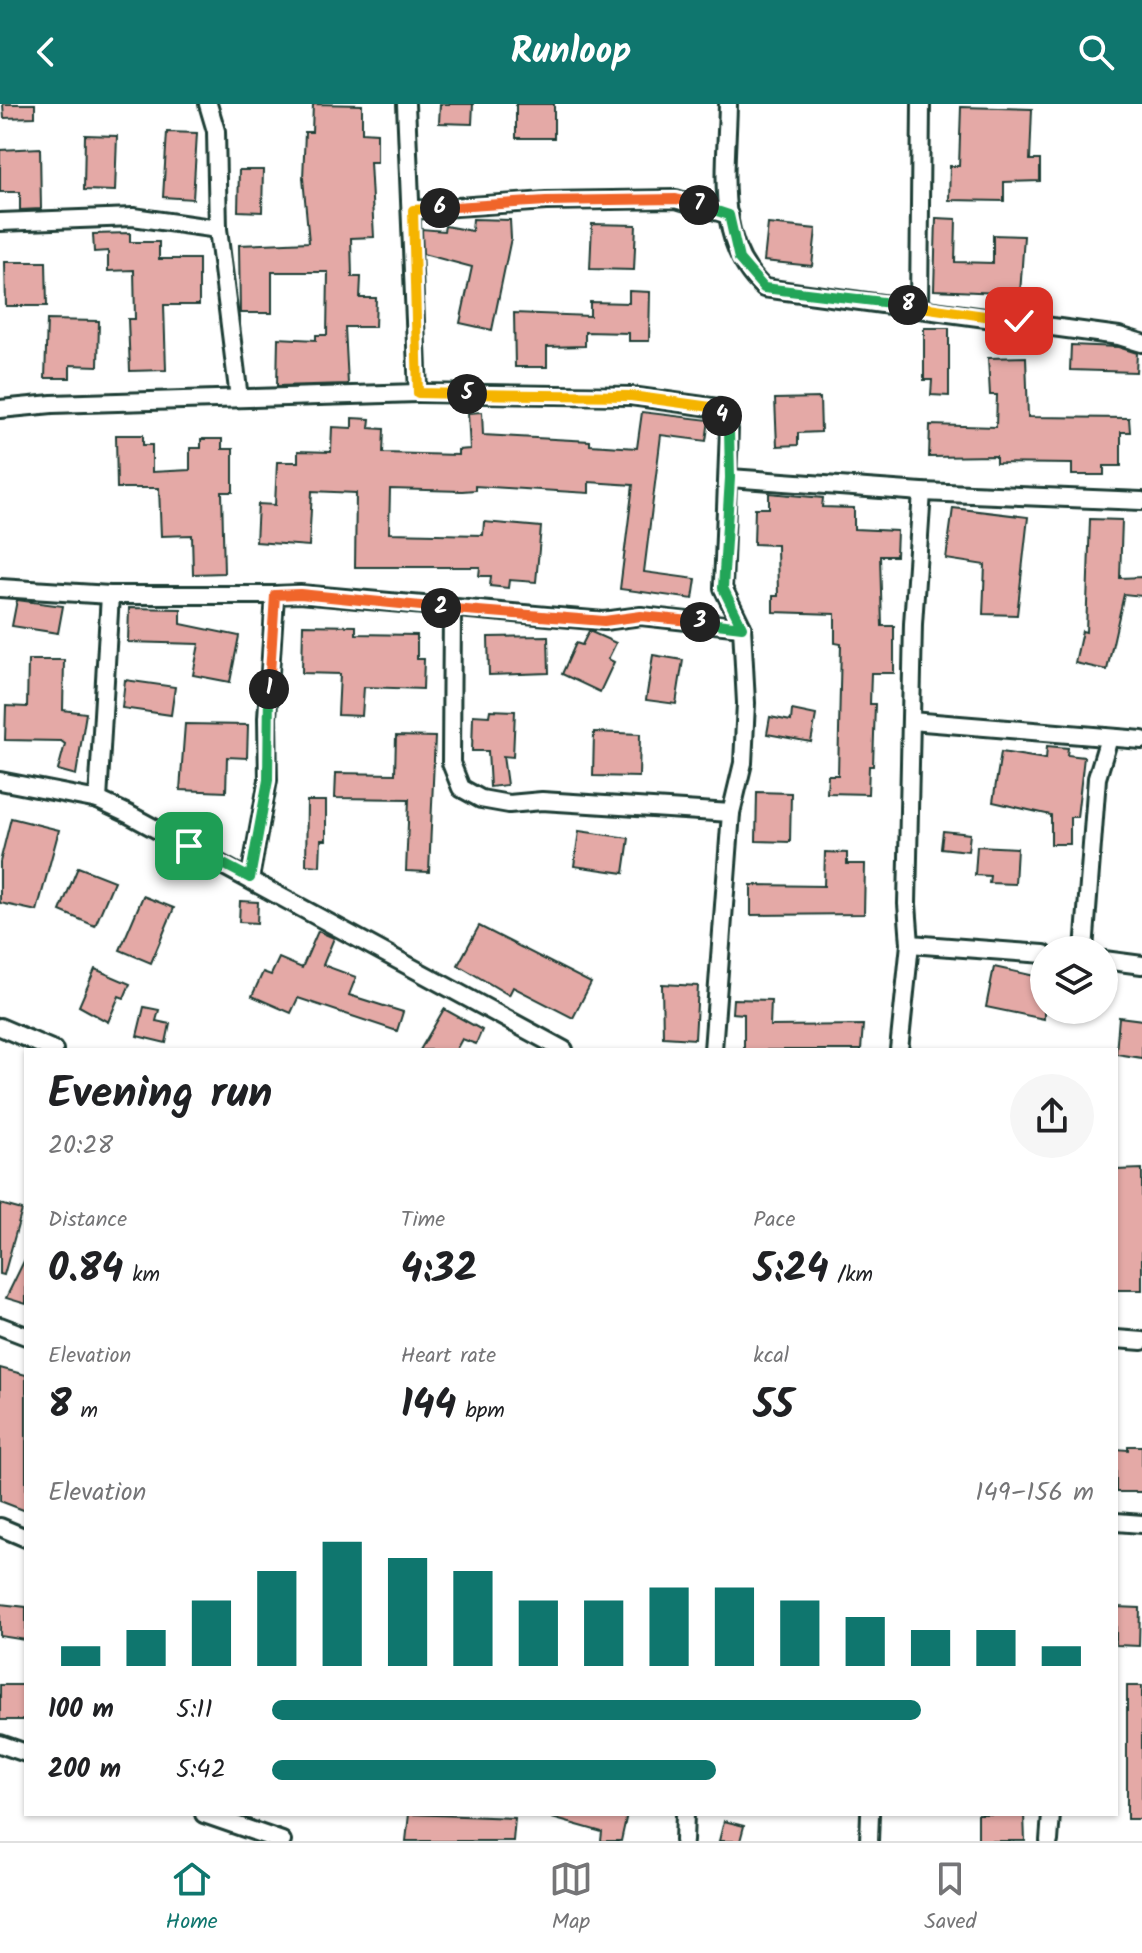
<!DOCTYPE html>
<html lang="en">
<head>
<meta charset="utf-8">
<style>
  body { margin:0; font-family:Kalam,sans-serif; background:#f6f6f6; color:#202124; height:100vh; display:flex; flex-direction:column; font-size:30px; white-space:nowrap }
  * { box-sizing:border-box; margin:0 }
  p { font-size:26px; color:#757577 }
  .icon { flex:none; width:44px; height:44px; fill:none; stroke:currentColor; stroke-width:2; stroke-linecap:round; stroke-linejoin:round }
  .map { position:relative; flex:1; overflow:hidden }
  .panel { position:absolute; left:24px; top:944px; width:1094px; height:768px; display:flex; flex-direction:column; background:#fff; border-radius:0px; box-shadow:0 2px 6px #0004 }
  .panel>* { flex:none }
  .controls { position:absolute; left:1030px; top:832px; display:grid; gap:16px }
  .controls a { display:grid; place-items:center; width:88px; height:88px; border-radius:50%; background:#fff; box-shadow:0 2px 6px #0004; font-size:40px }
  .pin { position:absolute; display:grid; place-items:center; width:68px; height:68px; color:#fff; margin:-34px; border-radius:16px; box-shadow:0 4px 12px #0006 }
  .km { position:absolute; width:40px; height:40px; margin:-20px; border-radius:50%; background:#222; color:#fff; font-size:22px; line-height:40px; text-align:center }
  .round { display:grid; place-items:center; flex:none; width:84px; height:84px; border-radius:42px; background:#f6f6f6 }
  .summary { display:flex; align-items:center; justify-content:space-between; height:136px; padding:0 24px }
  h1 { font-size:44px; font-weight:700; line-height:60px }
  .stats { display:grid; grid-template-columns:repeat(3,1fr); gap:12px; height:136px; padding:8px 24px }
  .stats div { display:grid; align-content:center }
  .stats b { font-size:40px; font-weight:700 }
  .stats small { font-size:22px; font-weight:400 }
  .stats p { font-size:22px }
  .chart { height:224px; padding:16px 24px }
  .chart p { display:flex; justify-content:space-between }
  .chart svg { width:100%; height:144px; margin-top:8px; stroke:#0f766e; stroke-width:6 }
  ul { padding:0 24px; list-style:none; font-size:26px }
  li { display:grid; grid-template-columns:128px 96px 1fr; align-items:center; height:60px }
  li i { height:20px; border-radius:10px; background:#0f766e }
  header { display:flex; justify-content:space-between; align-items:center; height:104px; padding:0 24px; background:#0f766e; color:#fff; font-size:36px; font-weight:700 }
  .dock { display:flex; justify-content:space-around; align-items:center; height:112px; border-top:2px solid #e0e0e0; background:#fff; font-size:22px; color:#757577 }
  .dock a { display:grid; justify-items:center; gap:4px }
  .dock .current { color:#0f766e }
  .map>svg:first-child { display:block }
</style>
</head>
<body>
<header><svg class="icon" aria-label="back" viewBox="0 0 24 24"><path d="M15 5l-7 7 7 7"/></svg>Runloop<svg class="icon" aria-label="search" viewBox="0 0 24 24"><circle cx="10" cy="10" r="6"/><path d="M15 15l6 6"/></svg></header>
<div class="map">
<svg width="1142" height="1737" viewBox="0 0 1142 1737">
  <rect width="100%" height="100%" fill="#fff"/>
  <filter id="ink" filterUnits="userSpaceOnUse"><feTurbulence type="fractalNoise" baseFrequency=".0125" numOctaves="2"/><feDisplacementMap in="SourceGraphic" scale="16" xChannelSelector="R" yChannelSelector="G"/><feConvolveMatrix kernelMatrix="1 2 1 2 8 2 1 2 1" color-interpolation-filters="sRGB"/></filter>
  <g filter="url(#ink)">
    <!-- building -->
    <g fill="#e4a9a6" stroke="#1f3d34" stroke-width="2">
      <path d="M 3,0 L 35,0 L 35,13 L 4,14 Z"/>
      <path d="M 313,0 L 362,1 L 362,28 L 377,29 L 377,58 L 370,58 L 374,133 L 351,134 L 352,173 L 361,173 L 360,194 L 376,194 L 375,223 L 345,223 L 348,280 L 277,282 L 278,234 L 316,236 L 316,231 L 327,231 L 328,168 L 272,168 L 272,209 L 240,209 L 239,141 L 309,138 L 303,74 L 305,28 L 312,28 Z"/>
      <path d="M 440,0 L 473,0 L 472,20 L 439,19 Z"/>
      <rect x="516" y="0" width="38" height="34"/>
      <path d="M 961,3 L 1032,5 L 1030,56 L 1040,56 L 1040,77 L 1004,78 L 1004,97 L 949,96 L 950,62 L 959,62 Z"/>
      <path d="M 167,28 L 197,29 L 193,95 L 163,93 Z"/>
      <path d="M 85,31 L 117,32 L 115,87 L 84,86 Z"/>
      <path d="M 40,44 L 41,105 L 20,106 L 20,88 L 0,88 L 0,46 Z"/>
      <path d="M 239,66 L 263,66 L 262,108 L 238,107 Z"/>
      <path d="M 936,114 L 956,115 L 955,158 L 993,159 L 993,131 L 1024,132 L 1020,190 L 934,186 Z"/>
      <path d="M 473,115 L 510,116 L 511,134 L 492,226 L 460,219 L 472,163 L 423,150 L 422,125 L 444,127 L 445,122 L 472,127 Z"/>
      <path d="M 592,120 L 636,121 L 634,166 L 590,165 Z"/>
      <path d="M 768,120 L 816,125 L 812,162 L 764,157 Z"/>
      <path d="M 130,129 L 130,138 L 159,138 L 159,155 L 199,155 L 199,201 L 164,201 L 166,266 L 130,267 L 128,215 L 135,215 L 134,166 L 108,167 L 108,147 L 94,148 L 93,130 Z"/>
      <path d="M 5,158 L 46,158 L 47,202 L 6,202 Z"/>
      <path d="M 629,187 L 650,188 L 649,237 L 629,237 L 629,229 L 585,228 L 585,242 L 547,243 L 547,263 L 515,263 L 514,209 L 590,212 L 590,198 L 629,199 Z"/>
      <path d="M 47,216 L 99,217 L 98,262 L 70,261 L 70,274 L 45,274 Z"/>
      <path d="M 924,224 L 949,224 L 949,292 L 931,291 L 932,276 L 924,276 Z"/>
      <path d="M 1071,241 L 1118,243 L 1137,249 L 1136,268 L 1070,266 Z"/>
      <path d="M 1026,253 L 1028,313 L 1129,314 L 1130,328 L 1121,328 L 1121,362 L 1104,362 L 1104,371 L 1072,371 L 1072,360 L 996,359 L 996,352 L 929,353 L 930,321 L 996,323 L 997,291 L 990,291 L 988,254 Z"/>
      <path d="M 820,294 L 821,328 L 798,329 L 798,341 L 777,342 L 775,295 Z"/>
      <path d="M 482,308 L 483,331 L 590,337 L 590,341 L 637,344 L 642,308 L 709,316 L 706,337 L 661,331 L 644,468 L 696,475 L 693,495 L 620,485 L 633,381 L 589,378 L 589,389 L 475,382 L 475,386 L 462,387 L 390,385 L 389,429 L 483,431 L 484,418 L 541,423 L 536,478 L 509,476 L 508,484 L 490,482 L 491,472 L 479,472 L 480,463 L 355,463 L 356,389 L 312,387 L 309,442 L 256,438 L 258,400 L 275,401 L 277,358 L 298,358 L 298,347 L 331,348 L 332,323 L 352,324 L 352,314 L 370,315 L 369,324 L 384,325 L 383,349 L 458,351 L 458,346 L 470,345 L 468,309 Z"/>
      <path d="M 116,331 L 143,331 L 143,341 L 152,341 L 152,368 L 190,366 L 190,344 L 201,344 L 201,335 L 222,335 L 222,345 L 233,345 L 233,388 L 222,388 L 224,469 L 193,470 L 192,431 L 161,432 L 159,384 L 117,384 Z"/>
      <path d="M 769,389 L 823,394 L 822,403 L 854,404 L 854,425 L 897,427 L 896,452 L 880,452 L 882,522 L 894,522 L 894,569 L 871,569 L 870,600 L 875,600 L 873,662 L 869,662 L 868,690 L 827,689 L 828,671 L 838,671 L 841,540 L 835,539 L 835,510 L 773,508 L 773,492 L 778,492 L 777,441 L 754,440 L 755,404 L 769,404 Z"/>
      <path d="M 953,404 L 1028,413 L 1017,511 L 983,510 L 985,461 L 946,455 Z"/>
      <path d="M 1090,415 L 1122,416 L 1120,474 L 1142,473 L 1142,492 L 1124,490 L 1107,566 L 1075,559 L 1082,527 L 1086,528 Z"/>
      <path d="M 17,496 L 63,502 L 58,529 L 12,522 Z"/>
      <path d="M 129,504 L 181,505 L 181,520 L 239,532 L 230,578 L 193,571 L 199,540 L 128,538 Z"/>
      <path d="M 303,521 L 356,522 L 356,530 L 417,531 L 417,555 L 424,555 L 423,585 L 364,583 L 362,612 L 338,611 L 340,570 L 302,569 Z"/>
      <path d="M 589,527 L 616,539 L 608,555 L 614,558 L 600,588 L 562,570 L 576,539 L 582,541 Z"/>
      <path d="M 548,532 L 549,569 L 489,571 L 488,533 Z"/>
      <path d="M 653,551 L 683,556 L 676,600 L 646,596 Z"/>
      <path d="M 28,556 L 64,556 L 63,606 L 86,609 L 76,671 L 58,666 L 65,640 L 61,637 L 5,636 L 6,602 L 27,603 Z"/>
      <path d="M 125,576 L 175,583 L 171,611 L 122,604 Z"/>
      <path d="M 490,606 L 515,607 L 513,653 L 503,652 L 507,681 L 490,683 L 488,647 L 472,647 L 473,611 L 489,612 Z"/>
      <path d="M 792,606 L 816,611 L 811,638 L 767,630 L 770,613 L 791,617 Z"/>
      <path d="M 185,620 L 248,621 L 247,654 L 227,653 L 226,688 L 180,686 Z"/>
      <path d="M 594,628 L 640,630 L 639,673 L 593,672 Z"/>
      <path d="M 396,632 L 435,633 L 429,768 L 406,767 L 409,695 L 335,694 L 336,669 L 395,670 Z"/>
      <path d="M 1047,642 L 1068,644 L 1067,651 L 1084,653 L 1077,713 L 1070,713 L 1070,740 L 1051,740 L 1051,711 L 993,698 L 1001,648 L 1046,655 Z"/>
      <path d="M 757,688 L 791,689 L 790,738 L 756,737 Z"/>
      <path d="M 307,697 L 326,697 L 326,736 L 321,736 L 320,762 L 306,761 Z"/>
      <path d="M 11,714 L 59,726 L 37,807 L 0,799 L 0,758 Z"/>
      <path d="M 579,727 L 629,734 L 624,769 L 574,762 Z"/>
      <path d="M 943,727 L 970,730 L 968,747 L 941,744 Z"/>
      <path d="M 977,742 L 1017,744 L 1015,780 L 989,779 L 990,772 L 975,771 Z"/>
      <path d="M 825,748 L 847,749 L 847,760 L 865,760 L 864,810 L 751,811 L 751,781 L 824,782 Z"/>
      <path d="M 78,763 L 114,777 L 95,822 L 60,807 Z"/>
      <path d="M 143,792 L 174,804 L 151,859 L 120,846 Z"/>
      <path d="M 240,797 L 258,798 L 257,819 L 239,818 Z"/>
      <path d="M 479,822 L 591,879 L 573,914 L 513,883 L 509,891 L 458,861 Z"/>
      <path d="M 318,827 L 334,834 L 323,861 L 356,873 L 349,891 L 403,908 L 397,927 L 298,894 L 291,909 L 252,892 L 263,868 L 271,871 L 279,854 L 302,864 Z"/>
      <path d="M 994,863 L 1044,874 L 1044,915 L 986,903 Z"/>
      <path d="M 95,865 L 130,880 L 124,894 L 119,892 L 108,918 L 79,902 Z"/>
      <path d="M 662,880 L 698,882 L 695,935 L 663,933 Z"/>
      <path d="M 733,895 L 771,896 L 770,922 L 863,921 L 861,946 L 744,946 L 744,910 L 732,909 Z"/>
      <path d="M 144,903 L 159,906 L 156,917 L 170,920 L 166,939 L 137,932 Z"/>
      <path d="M 444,905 L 482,926 L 476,940 L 462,935 L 456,946 L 420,946 Z"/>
      <path d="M 1119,913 L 1142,916 L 1142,954 L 1116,950 Z"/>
      <path d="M 1142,1065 L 1142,1186 L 1116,1186 L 1116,1066 Z"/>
      <path d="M 0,1100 L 22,1106 L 4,1171 L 0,1170 Z"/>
      <path d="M 26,1153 L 26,1200 L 6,1194 Z"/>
      <path d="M 0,1264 L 26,1271 L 26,1407 L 0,1397 Z"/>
      <path d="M 1128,1342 L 1142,1342 L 1142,1388 L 1116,1388 L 1116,1345 L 1128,1346 Z"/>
      <path d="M 0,1500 L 26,1503 L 26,1536 L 0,1532 Z"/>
      <path d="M 1116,1503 L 1140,1504 L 1139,1542 L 1116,1541 Z"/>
      <rect x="0" y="1581" width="26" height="35"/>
      <rect x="1127" y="1582" width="15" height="133"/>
      <path d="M 409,1710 L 515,1714 L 513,1737 L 406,1737 Z"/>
      <path d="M 552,1710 L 627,1710 L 621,1737 L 601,1737 L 602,1728 L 552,1714 Z"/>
      <path d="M 978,1710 L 1024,1710 L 1025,1737 L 978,1737 Z"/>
      <path d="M 724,1717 L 744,1722 L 740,1737 L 719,1737 Z"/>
    </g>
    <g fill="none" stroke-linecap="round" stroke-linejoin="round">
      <!-- minor casing -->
      <g stroke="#1f3d34" stroke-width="22">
        <g id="minor">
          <path d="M 208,0 L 216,27 L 218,125 L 239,294"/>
          <path d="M 728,0 C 727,62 713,138 764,184 L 1119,232 L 1142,239"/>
          <path d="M 413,106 L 546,97 L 676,95 L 729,111"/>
          <path d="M 0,118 L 133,113 L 218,125"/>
          <path d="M 919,202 L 921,0"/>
          <path d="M 418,289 L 631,292 L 718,304 L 729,325 L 723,484 L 742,523 L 746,599 L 743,659 L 731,709 L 713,946"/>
          <path d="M 0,305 L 52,300 L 418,289 L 406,0"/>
          <path d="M 730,374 L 922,388 L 1142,397"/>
          <path d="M 0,484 L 110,491 L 275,491"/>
          <path d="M 452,505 L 451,659 L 461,684 L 481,695 L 509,700 L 542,697 L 731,709"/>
          <path d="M 911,617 L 1142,636"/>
          <path d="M 0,677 L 98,696 L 128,710 L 564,946"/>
          <path d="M 98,696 L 110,491"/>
          <path d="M 250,774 L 268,676 L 267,614 L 275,491 L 300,490 L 604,517 L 641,512 L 742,523"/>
          <path d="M 910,840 L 1044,850"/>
          <path d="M 1084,846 L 1097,674 L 1109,634"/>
          <path d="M 1104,856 L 1142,861"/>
          <path d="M 0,923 L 54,946"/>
          <path d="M 899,946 L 910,840 L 907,800 L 913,520 L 922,388"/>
          <path d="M 0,1222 L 26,1232"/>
          <path d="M 1116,1235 L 1142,1237"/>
          <path d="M 1116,1418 L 1142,1420"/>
          <path d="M 0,1423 L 26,1434"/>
          <path d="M 0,1640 L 26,1649"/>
          <path d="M 204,1710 L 282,1737"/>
          <path d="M 684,1737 L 685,1710"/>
          <path d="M 869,1737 L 870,1710"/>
          <path d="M 1049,1737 L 1051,1710"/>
        </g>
      </g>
      <!-- minor -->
      <use href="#minor" stroke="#fff" stroke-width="16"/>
    </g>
  </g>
  <g fill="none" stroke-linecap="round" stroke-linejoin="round" filter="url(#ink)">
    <!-- split-1 casing -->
    <g stroke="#fff" stroke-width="16">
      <path id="split-1" d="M 189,742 L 250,774 L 268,676 L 269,585"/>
    </g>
    <!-- split-2 casing -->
    <g stroke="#fff" stroke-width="16">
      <path id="split-2" d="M 269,585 L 275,491 L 300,490 L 441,504"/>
    </g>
    <!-- split-3 casing -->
    <g stroke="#fff" stroke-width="16">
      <path id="split-3" d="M 441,504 L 604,517 L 641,512 L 700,518"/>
    </g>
    <!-- split-4 casing -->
    <g stroke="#fff" stroke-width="16">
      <path id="split-4" d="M 700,518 L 742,523 L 723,484 L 730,374 L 729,325 L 722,312"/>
    </g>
    <!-- split-5 casing -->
    <g stroke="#fff" stroke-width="16">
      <path id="split-5" d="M 467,290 L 631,292 L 718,304 L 722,312"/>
    </g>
    <!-- split-6 casing -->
    <g stroke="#fff" stroke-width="16">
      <path id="split-6" d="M 440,104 L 413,106 L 418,289 L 467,290"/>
    </g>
    <!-- split-7 casing -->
    <g stroke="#fff" stroke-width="16">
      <path id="split-7" d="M 440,104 L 546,97 L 676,95 L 699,101"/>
    </g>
    <!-- split-8 casing -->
    <g stroke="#fff" stroke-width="16">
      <path id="split-8" d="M 699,101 L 729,111 L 739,155 L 764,184 L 908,201"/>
    </g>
    <!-- split-9 casing -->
    <g stroke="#fff" stroke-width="16">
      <path id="split-9" d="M 908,201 L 1019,217"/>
    </g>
    <!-- split-1 -->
    <use href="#split-1" stroke="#22a559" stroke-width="10"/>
    <!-- split-2 -->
    <use href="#split-2" stroke="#f0652b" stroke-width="10"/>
    <!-- split-3 -->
    <use href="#split-3" stroke="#f0652b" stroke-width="10"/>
    <!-- split-4 -->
    <use href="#split-4" stroke="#22a559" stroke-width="10"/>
    <!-- split-5 -->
    <use href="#split-5" stroke="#f5b400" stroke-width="10"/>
    <!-- split-6 -->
    <use href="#split-6" stroke="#f5b400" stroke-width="10"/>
    <!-- split-7 -->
    <use href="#split-7" stroke="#f0652b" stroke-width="10"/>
    <!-- split-8 -->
    <use href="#split-8" stroke="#22a559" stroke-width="10"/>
    <!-- split-9 -->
    <use href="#split-9" stroke="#f5b400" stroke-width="10"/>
  </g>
</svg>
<div class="controls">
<a><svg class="icon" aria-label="layers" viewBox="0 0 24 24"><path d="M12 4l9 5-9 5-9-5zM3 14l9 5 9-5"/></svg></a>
</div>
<div class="pin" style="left:189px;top:742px;background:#1e9e55"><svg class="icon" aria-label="arrive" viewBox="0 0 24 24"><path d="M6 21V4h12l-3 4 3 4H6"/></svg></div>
<div class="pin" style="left:1019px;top:217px;background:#d93025"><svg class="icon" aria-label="check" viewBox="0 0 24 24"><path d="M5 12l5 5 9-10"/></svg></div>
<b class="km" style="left:269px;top:585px">1</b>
<b class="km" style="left:441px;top:504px">2</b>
<b class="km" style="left:700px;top:518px">3</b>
<b class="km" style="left:722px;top:312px">4</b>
<b class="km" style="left:467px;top:290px">5</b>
<b class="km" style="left:440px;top:104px">6</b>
<b class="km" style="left:699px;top:101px">7</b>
<b class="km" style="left:908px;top:201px">8</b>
<section class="panel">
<div class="summary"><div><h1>Evening run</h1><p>20:28</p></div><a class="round"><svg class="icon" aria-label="share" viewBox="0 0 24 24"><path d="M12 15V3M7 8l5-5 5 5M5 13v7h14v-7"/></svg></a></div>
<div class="stats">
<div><p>Distance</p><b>0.84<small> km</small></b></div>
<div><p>Time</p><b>4:32</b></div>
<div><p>Pace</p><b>5:24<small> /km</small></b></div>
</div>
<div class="stats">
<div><p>Elevation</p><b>8<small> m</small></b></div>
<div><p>Heart rate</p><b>144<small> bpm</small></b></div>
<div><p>kcal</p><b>55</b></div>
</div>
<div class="chart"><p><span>Elevation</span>149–156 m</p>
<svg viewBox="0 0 160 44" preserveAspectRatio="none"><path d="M5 44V38M15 44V33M25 44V24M35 44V15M45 44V6M55 44V11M65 44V15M75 44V24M85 44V24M95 44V20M105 44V20M115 44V24M125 44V29M135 44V33M145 44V33M155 44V38"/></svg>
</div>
<ul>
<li><b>100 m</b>5:11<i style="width:79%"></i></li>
<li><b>200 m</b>5:42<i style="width:54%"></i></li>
</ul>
</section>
</div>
<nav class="dock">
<a class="current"><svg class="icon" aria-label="home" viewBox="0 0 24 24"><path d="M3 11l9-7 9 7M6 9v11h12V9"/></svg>Home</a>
<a><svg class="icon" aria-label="map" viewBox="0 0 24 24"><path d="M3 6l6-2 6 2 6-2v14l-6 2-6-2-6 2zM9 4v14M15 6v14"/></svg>Map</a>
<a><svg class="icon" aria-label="saved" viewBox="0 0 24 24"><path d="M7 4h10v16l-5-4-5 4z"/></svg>Saved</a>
</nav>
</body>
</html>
